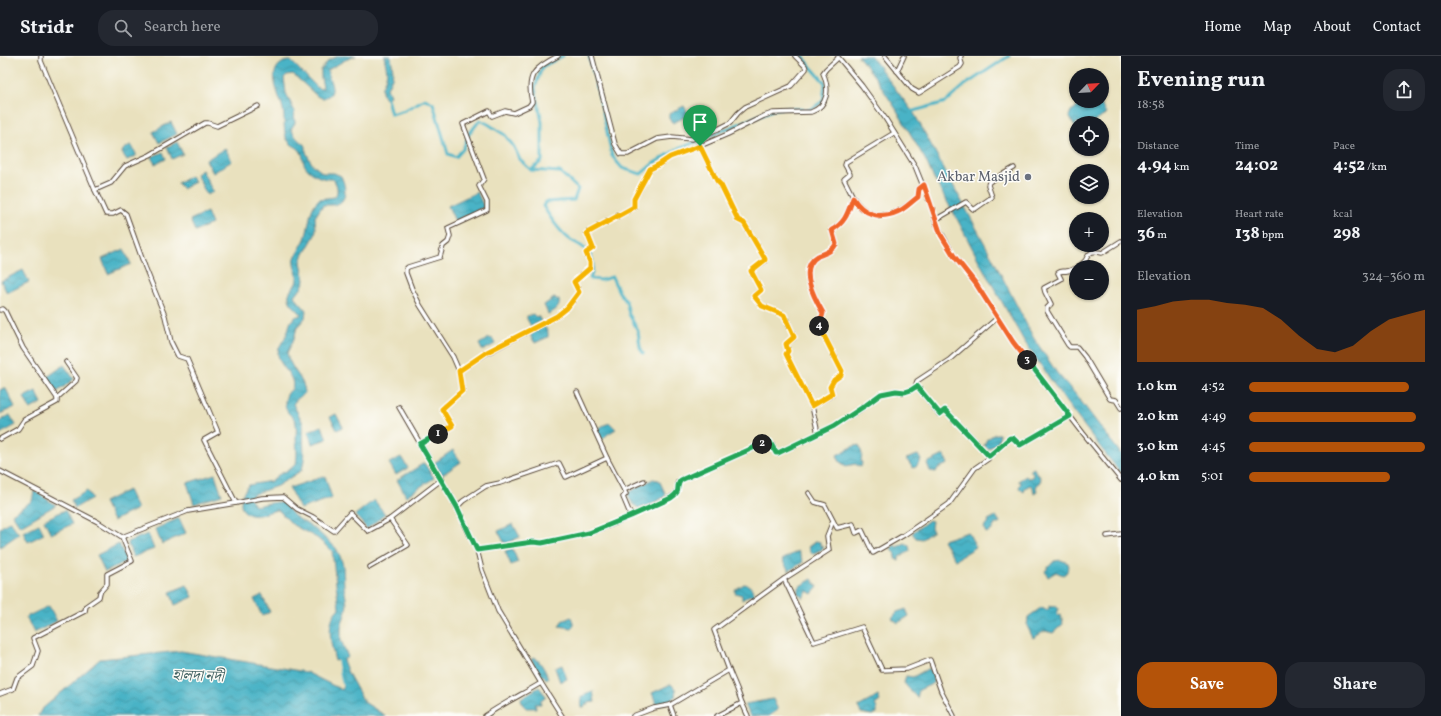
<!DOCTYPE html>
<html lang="en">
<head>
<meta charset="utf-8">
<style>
  body { margin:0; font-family:Vollkorn,"Noto Serif Bengali",serif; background:#242831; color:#f1f3f6; height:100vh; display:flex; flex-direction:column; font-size:15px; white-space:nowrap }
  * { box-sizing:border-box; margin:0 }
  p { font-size:13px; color:#9ea1a6 }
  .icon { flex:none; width:22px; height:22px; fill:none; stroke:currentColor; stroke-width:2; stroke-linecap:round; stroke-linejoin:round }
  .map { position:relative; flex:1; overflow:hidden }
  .drawer { display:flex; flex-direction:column; background:#171b24; width:320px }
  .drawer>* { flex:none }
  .needle { width:26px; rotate:65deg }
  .tools { position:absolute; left:1069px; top:12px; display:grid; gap:8px }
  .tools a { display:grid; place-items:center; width:40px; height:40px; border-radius:50%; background:#171b24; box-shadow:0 1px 3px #0004; font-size:20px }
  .pin { position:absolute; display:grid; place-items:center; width:34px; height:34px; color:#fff; margin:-41px -17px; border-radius:50% 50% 50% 0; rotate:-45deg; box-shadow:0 0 4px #0007 }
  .pin .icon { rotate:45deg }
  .km { position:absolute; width:20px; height:20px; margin:-10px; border-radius:50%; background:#222; color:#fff; font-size:11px; line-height:20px; text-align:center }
  .round { display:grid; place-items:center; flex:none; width:42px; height:42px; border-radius:16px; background:#242831 }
  .headline { display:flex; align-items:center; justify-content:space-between; height:68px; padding:0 16px }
  h1 { font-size:22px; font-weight:700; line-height:30px }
  .metrics { display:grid; grid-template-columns:repeat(3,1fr); gap:6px; height:68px; padding:4px 16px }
  .metrics div { display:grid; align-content:center }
  .metrics b { font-size:17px; font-weight:700 }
  .metrics small { font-size:11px; font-weight:400 }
  .metrics p { font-size:11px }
  .chart { height:112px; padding:8px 16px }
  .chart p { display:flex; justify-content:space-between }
  .chart svg { width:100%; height:72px; margin-top:4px; fill:#b45309; opacity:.7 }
  .primary-button { display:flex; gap:8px; margin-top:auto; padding:8px 16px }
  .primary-button a { flex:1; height:46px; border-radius:16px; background:#b45309; color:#fff; font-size:16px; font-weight:700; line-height:46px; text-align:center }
  .primary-button a+a { background:#242831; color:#f1f3f6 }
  ul { padding:0 16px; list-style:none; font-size:13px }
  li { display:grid; grid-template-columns:64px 48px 1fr; align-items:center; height:30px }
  li i { height:10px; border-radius:5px; background:#b45309 }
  header { display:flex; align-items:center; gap:24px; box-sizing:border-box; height:56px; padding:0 20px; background:#171b24; border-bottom:1px solid #363941 }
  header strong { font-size:19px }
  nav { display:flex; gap:22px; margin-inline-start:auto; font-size:14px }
  .search { width:280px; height:36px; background:#242831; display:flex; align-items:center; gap:10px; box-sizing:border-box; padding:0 14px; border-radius:16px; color:#9ea1a6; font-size:15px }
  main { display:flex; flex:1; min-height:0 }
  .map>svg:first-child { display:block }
</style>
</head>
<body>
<header>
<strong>Stridr</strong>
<div class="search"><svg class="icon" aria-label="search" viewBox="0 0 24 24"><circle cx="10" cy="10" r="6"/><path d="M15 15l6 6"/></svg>Search here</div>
<nav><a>Home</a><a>Map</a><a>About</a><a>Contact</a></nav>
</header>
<main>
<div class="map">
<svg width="1121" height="660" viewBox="0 0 1121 660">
  <defs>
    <pattern id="water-waves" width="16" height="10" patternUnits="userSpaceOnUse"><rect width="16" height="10" fill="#48b3c6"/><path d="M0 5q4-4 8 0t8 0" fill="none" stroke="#3d92a0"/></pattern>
  </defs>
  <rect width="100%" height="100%" fill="#fdfcf7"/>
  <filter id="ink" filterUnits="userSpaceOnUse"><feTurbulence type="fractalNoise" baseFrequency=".025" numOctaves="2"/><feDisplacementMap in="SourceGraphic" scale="8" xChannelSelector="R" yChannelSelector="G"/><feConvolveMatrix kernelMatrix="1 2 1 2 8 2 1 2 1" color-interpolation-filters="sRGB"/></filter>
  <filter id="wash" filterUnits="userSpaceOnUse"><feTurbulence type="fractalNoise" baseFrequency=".012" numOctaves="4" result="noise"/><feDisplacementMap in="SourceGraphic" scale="16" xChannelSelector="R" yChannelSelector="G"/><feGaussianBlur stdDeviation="0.9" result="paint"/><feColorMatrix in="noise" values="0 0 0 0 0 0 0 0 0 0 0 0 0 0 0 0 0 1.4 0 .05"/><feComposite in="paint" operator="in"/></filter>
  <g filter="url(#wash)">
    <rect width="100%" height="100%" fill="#e9e1be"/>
    <!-- water -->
    <g fill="url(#water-waves)" stroke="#426e72">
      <path d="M 339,0 L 356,0 L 345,4 L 328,14 C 327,23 339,36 326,41 C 322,43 320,42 317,40 L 293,18 L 287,19 L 284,22 L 286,37 L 294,54 L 295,67 L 291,73 C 295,81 299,85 306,90 L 306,96 L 312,108 L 323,117 L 334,117 L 341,120 C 346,130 349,147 333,149 C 330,149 326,149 323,149 L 315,161 L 316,173 L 315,179 L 303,200 L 301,206 L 305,224 L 301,233 L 295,238 L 294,240 L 306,254 L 305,262 L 297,271 L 294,283 L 287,297 C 290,313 305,323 305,337 L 297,343 L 293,348 L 303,367 L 304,404 L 302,414 L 277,430 L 254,438 L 250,441 L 255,450 L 276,446 L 284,447 L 294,460 L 315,473 L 336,492 L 340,500 L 343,509 L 344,530 L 347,548 L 346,555 L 341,571 L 341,584 L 348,601 L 343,604 L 348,617 L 364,646 L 386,660 L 38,660 L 41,654 L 100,603 L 181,595 L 306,616 L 342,634 L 344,623 L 339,603 L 335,605 C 331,588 325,565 339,552 L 332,495 L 317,482 L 293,469 L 278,454 C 267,455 254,465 244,455 C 241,452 241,450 241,446 C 242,439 244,434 249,429 L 271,425 L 278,419 L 290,413 L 296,408 C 298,396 296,391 296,380 C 296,376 297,372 296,368 C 295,362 290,360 287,355 C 283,348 285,338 292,333 C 297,320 278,311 278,297 C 279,288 285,284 287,277 C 291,267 289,262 301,259 C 298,252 290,250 289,242 C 287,234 297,231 297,223 C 298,217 293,211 294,205 C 296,197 302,190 305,183 C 310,170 308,153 319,143 L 335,141 C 339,135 337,128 333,123 C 322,124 309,118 304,108 C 303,104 303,99 301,96 C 297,89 290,91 286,81 C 283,72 285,62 283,53 C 280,40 266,17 282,7 C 285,5 287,5 291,5 L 318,32 L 322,33 L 323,31 L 321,22 L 321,14 L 329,4 Z"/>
      <path d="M 384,0 L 391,0 L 393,15 L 392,22 L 387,32 L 390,40 L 385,43 C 378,29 384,31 386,20 C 388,15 385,6 384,0 Z"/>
      <path d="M 858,0 L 871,0 L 915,59 L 992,201 L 1033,281 L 1057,317 L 1077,340 L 1121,398 L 1121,418 L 1068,349 L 1024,285 L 980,207 L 956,161 L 934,123 L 926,105 L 896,53 L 874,20 Z"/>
      <path d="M 1086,45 L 1099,45 L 1106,57 C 1097,67 1089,67 1076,67 L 1076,72 L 1069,60 L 1071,55 Z"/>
      <path d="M 684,50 L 689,59 L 673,67 L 669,63 L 669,58 Z"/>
      <path d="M 171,66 L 177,78 L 159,87 L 153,76 Z"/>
      <path d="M 177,86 L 183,98 L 172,103 L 167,91 Z"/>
      <path d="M 130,89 L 132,90 L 136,98 L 136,100 L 127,104 L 122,97 L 123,94 Z"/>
      <path d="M 225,92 L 232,105 L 213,117 L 206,104 Z"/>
      <path d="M 163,96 L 166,103 L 155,108 L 151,101 Z"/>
      <path d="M 202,114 L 213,136 L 207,139 L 196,118 Z"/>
      <path d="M 191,120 L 195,126 L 182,133 L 178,127 Z"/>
      <path d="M 477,136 L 484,151 L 455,165 L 448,150 Z"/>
      <path d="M 207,156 L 212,168 L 195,175 L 190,164 Z"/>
      <path d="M 124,193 L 131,208 L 108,218 L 102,203 Z"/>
      <path d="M 23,214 L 29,226 L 7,237 L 1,225 Z"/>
      <path d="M 554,242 L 559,244 C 561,251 555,255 548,258 L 544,249 Z"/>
      <path d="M 533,258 L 536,261 L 538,260 L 541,265 L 531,270 L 527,263 L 527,260 Z"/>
      <path d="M 544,270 L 548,276 L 548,281 L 535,287 L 531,281 L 531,278 Z"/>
      <path d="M 489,282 L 493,283 L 495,288 L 484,294 L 482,294 L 479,288 Z"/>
      <path d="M 64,309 L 74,323 L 57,336 L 46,322 Z"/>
      <path d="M 5,331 L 15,351 L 0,358 L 0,334 Z"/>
      <path d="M 36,335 L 42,347 L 30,353 L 24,341 Z"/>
      <path d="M 336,358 L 343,371 L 337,374 L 330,361 Z"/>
      <path d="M 10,359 L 16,369 L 0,378 L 0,365 Z"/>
      <path d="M 610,367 L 616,373 L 608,378 L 603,383 L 601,383 L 598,377 L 598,373 L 604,369 Z"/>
      <path d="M 322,370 L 327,383 L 312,388 L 308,375 Z"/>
      <path d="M 995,378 L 999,378 C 1001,386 994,389 988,393 L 984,389 L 987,383 Z"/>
      <path d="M 856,389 L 856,390 L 859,389 L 862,398 L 861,405 L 862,407 L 861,411 L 855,408 L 846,410 L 840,406 L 837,399 Z"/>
      <path d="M 453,394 L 461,406 L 442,419 L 434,407 Z"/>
      <path d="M 918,399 L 921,404 L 916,411 L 913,412 L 906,403 Z"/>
      <path d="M 944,399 L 948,408 L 938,412 L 936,416 L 930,415 L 927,407 Z"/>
      <path d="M 401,401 L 408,412 L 396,419 L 389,407 Z"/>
      <path d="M 424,407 L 434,422 L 406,440 L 397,424 Z"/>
      <path d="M 1034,412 L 1037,419 L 1039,419 L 1041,424 L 1036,431 L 1037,436 L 1034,438 L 1033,431 L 1030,429 L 1025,432 L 1024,436 L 1019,432 L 1021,426 L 1018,425 L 1026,420 L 1028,422 L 1032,421 L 1033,418 L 1030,414 Z"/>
      <path d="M 215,418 L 222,439 L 194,448 L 187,427 Z"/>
      <path d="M 325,420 L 332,442 L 300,453 L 289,432 Z"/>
      <path d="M 653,423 L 659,424 L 666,439 L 664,441 L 648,450 L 639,452 C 633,449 629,444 628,437 Z"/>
      <path d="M 128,434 L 137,453 L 113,465 L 104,446 Z"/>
      <path d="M 34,435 L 56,449 L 20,470 L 12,458 L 32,445 Z"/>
      <path d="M 87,435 L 92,442 L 75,452 L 71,444 Z"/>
      <path d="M 374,444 L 385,458 L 367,473 L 355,459 Z"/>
      <path d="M 65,454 L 72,468 L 51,478 L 44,464 Z"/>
      <path d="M 996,460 L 1000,466 L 999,468 L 995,468 L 992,474 L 986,477 L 984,473 L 985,469 L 989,466 L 988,464 Z"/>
      <path d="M 179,462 L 186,477 L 162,488 L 155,473 Z"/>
      <path d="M 929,464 L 932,465 L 931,472 L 933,475 L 922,483 L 916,482 L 912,477 Z"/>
      <path d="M 10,465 L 19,478 L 0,491 L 0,472 Z"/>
      <path d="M 39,468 L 44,478 L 28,486 L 23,476 Z"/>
      <path d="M 513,468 L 520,481 L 505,488 L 498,475 Z"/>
      <path d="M 968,476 L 976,491 L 955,504 L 943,484 Z"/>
      <path d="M 148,478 L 154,493 L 133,501 L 127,486 Z"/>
      <path d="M 816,485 L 820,486 L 820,490 L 823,491 L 823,493 L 812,498 L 808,491 Z"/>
      <path d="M 905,487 L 909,490 L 910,495 L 899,501 L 899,504 L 895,503 L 896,498 L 891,493 L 894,489 L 897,491 Z"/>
      <path d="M 119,488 L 127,505 L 105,516 L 97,499 Z"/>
      <path d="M 512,492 L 518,506 L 511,509 L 505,495 Z"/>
      <path d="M 798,495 L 803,506 L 789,515 L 782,504 Z"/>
      <path d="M 1061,504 L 1068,507 L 1069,511 L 1066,517 L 1063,519 L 1056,516 L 1048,521 L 1045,515 L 1054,505 Z"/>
      <path d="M 812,523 L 818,531 L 812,538 L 807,535 L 803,542 L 797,537 L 800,530 Z"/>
      <path d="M 744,528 C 752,529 753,535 755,541 L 753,542 L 750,539 L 742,544 L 742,539 L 735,537 L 735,534 Z"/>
      <path d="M 187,529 L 193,541 L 175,549 L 170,536 Z"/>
      <path d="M 262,539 L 270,556 L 262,560 L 254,543 Z"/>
      <path d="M 49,550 L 57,565 L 34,577 L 26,561 Z"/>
      <path d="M 1049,550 L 1051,551 L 1056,550 L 1058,553 L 1057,558 L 1058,560 L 1061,559 L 1063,568 L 1053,577 L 1045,575 L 1033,582 L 1027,570 L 1028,561 L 1042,551 L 1045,554 L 1049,553 Z"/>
      <path d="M 906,553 L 909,560 L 898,567 L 892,562 L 897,556 Z"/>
      <path d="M 571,561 L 574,569 L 572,572 L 559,570 L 562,565 Z"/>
      <path d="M 535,601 C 540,606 545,613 548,622 L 546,623 L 543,619 L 540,621 L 531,603 Z"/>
      <path d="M 562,609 L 567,623 L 560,626 L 555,612 Z"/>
      <path d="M 929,612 L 932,616 L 934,627 L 919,634 L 917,642 L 904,627 L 906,620 L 913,621 Z"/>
      <path d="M 671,628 L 676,634 L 675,639 L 676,640 L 670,646 L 657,649 L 652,637 Z"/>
      <path d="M 539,631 L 546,640 L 540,645 L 541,648 L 535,648 L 536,652 L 526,652 L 522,648 L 521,642 Z"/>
      <path d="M 593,635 L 595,646 L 588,647 L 588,650 L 586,648 L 584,652 L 582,652 L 581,641 Z"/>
      <path d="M 878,640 L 880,645 L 875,649 L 877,652 L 877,657 L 872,659 L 861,657 L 858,651 Z"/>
      <path d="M 773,643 L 778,654 L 769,660 L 750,660 L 745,648 Z"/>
    </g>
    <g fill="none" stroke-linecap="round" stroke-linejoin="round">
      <!-- canal -->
      <g stroke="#48b3c6" stroke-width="3">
        <path d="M 589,0 L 602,52 L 612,100 L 622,112 L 641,118 L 654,107 L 676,94 L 775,53 L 785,52 L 810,54 L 823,45 L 825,27 L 811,11 L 803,0"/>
        <path d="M 386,39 L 391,58 L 405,54 L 425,43 L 433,47 L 448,98 L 456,101 L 463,93 L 469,78 L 480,64 L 488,68 L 505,79 L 514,91 L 520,104 L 531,114 L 560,116 L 578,133 L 574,144 L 546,146 L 543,150 C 550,161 558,174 568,182 C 573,186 579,188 584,192 C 595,198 594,213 590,223 L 601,224 L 612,221 L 619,236 L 626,245 L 629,258 L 638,275 L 640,291 L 643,297"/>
        <path d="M 910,56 L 946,46 L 965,29 L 1009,0"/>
        <path d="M 531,114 L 542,105 L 542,66 L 535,32 L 542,11 L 563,0"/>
        <path d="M 338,601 L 344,631"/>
      </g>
    </g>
  </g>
  <g filter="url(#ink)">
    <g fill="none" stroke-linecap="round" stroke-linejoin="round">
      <!-- minor casing -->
      <g stroke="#554536" stroke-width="5.5">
        <g id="minor">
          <path d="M 41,0 L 41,5 L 95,134"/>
          <path d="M 592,0 L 615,88 L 621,98 L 628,98 L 657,83 L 672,81 L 692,83 L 718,73 L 730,67 L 738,57 L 745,51 L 791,30 L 806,13 L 805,10 L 795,0"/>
          <path d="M 885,0 L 912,33 L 919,37 L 960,11 L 962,8 L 960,2 L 961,0"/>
          <path d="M 838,1 L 862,30 L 885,62 L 915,110 L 932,152 L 937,169 L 954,200 L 976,228 L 1013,286 L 1083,377 L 1121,424"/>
          <path d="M 897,15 L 904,0"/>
          <path d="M 700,90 L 717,125 L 721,129 L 738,164 L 744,167 L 765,203 L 765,205 L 751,215 L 761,233 L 754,240 L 762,250 L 784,259 L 794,280 L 794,282 L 786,288 L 788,295 L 786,298 L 812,350 L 818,378"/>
          <path d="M 853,141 L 844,123 L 850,118 L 845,109 L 846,106 L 894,77"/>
          <path d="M 935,164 L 966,146 L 973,153 L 975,153 L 992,141 L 988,129 L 989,126 L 1014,112"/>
          <path d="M 1121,185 L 1102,197 C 1098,196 1096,195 1092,196 C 1086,199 1088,202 1084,206 C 1081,209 1071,215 1067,215 C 1063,216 1062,214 1058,217 L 1061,223 L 1044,232 L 1045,236 L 1051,248 L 1047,252 L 1047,255 L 1068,289 L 1070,291 L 1077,291 L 1085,301 L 1110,343 L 1116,344 L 1121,352"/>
          <path d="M 0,254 L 3,253 L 5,255 L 23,292 L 57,342"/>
          <path d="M 997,262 L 949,304 L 917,325 L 916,328 L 917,330 L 939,358 L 945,354 L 989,399 L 1010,382 L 1013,382 L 1020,389 L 1070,360"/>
          <path d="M 459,315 L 453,301 L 420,249 L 412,233 L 406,217 L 406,213 L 408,211 L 440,201 L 443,190 L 448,186 L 450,180 L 448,172 L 487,154 L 487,146 L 479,130 L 484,123 L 463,68 L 489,55 L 492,60 L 505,55 L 514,57 L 529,50 L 532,46 C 526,19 534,12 558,0"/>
          <path d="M 812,350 L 832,339 L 830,331 L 834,324 L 841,319 L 842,315 L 817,265 L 822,261 L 823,257 C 815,243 797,212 818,200 C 825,197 833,195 836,188 L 832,174 C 846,166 848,156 853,141 C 863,158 879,164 897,156 C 904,153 911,146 918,141 L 919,133 L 924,129"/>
          <path d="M 399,351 L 457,451 L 477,494 L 482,514 L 498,555 L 541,627 L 562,660"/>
          <path d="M 0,383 L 18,373 L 24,364 L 57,346 L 57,342 L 76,325 L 77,322 L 66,306"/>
          <path d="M 420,388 L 452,370 L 442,353 L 462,335 L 459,315 L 487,297 L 557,260 L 567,252 L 579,236 L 574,226 L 590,212 L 590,206 L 586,197 L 593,192 L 587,177 L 634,151 L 634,143 L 640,133 L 648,115 L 670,101 L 700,90 L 728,78 L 764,60 L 773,57 L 811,56 C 828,50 830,33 823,17 L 826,13 L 838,2"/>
          <path d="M 607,402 L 626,438 L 623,441 L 631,460"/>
          <path d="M 0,415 L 98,466 L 122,481 L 188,455 L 236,447 L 262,442 L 283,441 L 297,453 L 313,461 L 334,475 L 350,457 L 368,475 L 390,463 L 441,424"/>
          <path d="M 624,434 L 644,425"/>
          <path d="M 809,437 L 815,446 L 825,449 L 837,472 L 853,468 L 856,477 L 862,474 L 873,497 L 904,479 L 949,448 L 975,412 L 988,403 L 989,399"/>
          <path d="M 236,447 L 204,384 L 218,376 L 187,303 L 178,300 L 171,286 L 165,260 L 145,211 L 126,158 L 121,154 L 113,158 L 106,158 L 95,134 L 111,127 L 125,110 L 150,99 L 205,67 L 208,67 L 217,70 L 258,50"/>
          <path d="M 457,451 L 463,445 L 486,430 L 500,427 L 559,407 L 566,421 L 607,402 L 577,336"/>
          <path d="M 1107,480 L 1121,478"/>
          <path d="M 477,494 L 533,486 L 543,487 L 589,477 L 611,469 L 671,441 C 678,437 678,434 678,426 L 681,424 L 768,386 L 771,387 L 776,397 L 778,397 L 834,370 L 858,355 L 881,338 L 895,335 L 905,336 L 911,334 L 917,330"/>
          <path d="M 370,511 L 408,489 L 390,463"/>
          <path d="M 784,523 L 814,586 L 862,571 L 882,614 L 907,613 L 930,604 L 941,635 L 954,660"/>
          <path d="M 0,638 L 13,633 L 17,622 L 33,610 L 38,595 L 33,582 L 85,555 L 86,550 L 99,541 L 100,536 L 107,528 L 107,518 L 132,505 L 122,481"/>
          <path d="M 742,647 L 748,660"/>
          <path d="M 670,649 L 674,660"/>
          <path d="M 485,660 C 502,648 523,638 541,627"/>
          <path d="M 633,660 L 654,652 L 670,649 L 729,614 L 714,574 L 784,523 L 829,494 L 827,480 L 833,465"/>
          <path d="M 717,660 L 742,647 L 737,633 L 729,614"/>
        </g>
      </g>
      <!-- minor -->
      <use href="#minor" stroke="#fff" stroke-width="3.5"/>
    </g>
  </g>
  <g fill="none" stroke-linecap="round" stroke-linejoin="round" filter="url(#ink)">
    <!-- split-1 casing -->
    <g stroke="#fff" stroke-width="8">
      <path id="split-1" d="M 438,378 L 452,370 L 442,353 L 462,335 L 459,315 L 487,296 L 557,260 L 567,252 L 579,236 L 574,226 L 590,212 L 590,206 L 586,197 L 593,192 L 587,177 L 634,151 L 634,143 L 650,113 L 658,109 L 670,101 L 700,90"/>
    </g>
    <!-- split-2 casing -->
    <g stroke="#fff" stroke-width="8">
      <path id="split-2" d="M 438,378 L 420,388 L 457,451 L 477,494 L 533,486 L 542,487 L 589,477 L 631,460 L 671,442 C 683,434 674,431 681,424 L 762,388"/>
    </g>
    <!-- split-3 casing -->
    <g stroke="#fff" stroke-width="8">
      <path id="split-3" d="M 762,388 L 770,386 L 776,397 L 778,397 L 834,370 L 866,349 L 881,338 L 896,335 L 905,336 L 911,334 L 917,330 L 940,358 L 945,354 L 989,400 L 1010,382 L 1013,382 L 1020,389 L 1070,360 L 1027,304"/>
    </g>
    <!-- split-4 casing -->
    <g stroke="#fff" stroke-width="8">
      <path id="split-4" d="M 819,270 L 817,265 L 822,261 L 823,257 C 815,243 797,212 818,200 C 825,197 833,195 836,188 L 832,174 C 846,166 848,156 853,142 C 863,158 879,164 897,156 C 904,154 911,146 918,141 L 919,133 L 924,129 L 941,179 L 954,200 L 976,228 L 1013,286 L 1027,304"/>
    </g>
    <!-- split-5 casing -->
    <g stroke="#fff" stroke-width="8">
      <path id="split-5" d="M 700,90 L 717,125 L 721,129 L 738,164 L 744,167 L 765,203 L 765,204 L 751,215 L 761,234 L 754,240 L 762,250 L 784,259 L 794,281 L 786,288 L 788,295 L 786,298 L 812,350 L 832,338 L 830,331 L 834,324 L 841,319 L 842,315 L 819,270"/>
    </g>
    <!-- split-1 -->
    <use href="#split-1" stroke="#f5b400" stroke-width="5"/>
    <!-- split-2 -->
    <use href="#split-2" stroke="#22a559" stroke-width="5"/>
    <!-- split-3 -->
    <use href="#split-3" stroke="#22a559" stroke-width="5"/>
    <!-- split-4 -->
    <use href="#split-4" stroke="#f0652b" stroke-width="5"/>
    <!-- split-5 -->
    <use href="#split-5" stroke="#f5b400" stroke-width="5"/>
  </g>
  <!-- markers -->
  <circle fill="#6b7280" stroke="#fdfcf7" stroke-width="1.5" cx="1028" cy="121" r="4"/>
  <g text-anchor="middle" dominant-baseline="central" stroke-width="3" stroke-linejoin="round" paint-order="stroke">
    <!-- worship labels -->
    <g font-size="14" fill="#5b616d" stroke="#fdfcf7" text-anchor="end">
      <text x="1020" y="121">Akbar Masjid</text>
    </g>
    <!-- water labels -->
    <g font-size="15" font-style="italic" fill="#406161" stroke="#fdfcf7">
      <text transform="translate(198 621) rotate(2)">হালদা নদী</text>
    </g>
  </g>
</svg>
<div class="tools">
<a><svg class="needle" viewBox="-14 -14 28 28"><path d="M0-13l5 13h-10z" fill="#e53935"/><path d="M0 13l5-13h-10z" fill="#9ea1a6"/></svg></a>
<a><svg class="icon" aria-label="locate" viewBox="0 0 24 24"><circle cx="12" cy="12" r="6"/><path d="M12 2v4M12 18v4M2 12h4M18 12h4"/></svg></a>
<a><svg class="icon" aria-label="layers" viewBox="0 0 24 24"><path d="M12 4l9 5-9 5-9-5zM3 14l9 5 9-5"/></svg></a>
<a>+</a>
<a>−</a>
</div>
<div class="pin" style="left:700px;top:90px;background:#1e9e55"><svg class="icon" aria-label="arrive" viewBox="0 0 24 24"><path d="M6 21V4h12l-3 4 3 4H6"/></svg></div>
<b class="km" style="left:438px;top:378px">1</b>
<b class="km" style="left:762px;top:388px">2</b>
<b class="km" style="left:1027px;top:304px">3</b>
<b class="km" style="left:819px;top:270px">4</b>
</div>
<section class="drawer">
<div class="headline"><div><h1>Evening run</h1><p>18:58</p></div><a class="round"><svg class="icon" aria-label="share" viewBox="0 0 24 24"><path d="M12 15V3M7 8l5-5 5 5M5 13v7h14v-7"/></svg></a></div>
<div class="metrics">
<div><p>Distance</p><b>4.94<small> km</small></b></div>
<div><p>Time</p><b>24:02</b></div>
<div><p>Pace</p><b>4:52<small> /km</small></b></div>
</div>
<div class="metrics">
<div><p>Elevation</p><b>36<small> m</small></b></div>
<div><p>Heart rate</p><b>138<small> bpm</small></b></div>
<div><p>kcal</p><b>298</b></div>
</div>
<div class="chart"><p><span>Elevation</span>324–360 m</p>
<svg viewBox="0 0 160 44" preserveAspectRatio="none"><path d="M0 44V12L10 10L20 7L30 6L40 6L50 8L60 9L70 11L80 18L90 28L100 36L110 38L120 34L130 25L140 18L150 15L160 12V44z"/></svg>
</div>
<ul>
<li><b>1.0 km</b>4:52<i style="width:91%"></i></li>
<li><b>2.0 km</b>4:49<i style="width:95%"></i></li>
<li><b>3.0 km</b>4:45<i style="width:100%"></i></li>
<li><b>4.0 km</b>5:01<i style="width:80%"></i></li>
</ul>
<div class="primary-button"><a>Save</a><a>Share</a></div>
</section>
</main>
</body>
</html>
